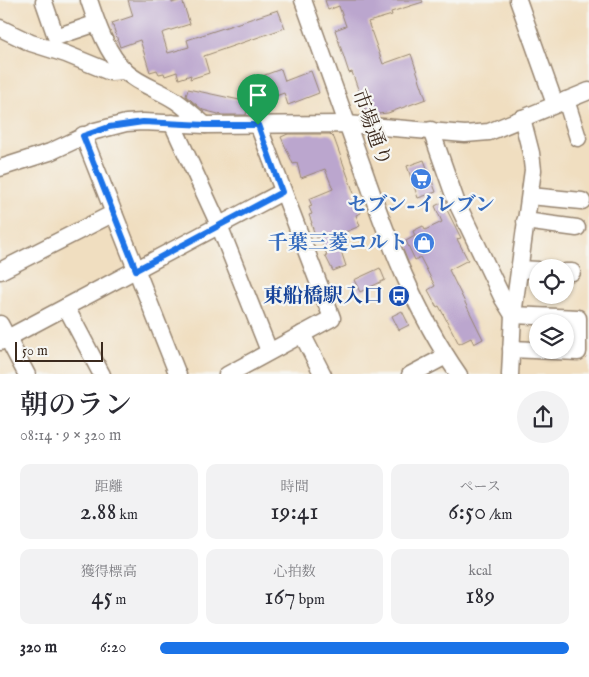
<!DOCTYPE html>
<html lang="ja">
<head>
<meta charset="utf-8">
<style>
  body { margin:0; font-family:"IM FELL English","Noto Serif JP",serif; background:#f2f2f3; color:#2b2b33; height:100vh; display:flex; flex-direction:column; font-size:19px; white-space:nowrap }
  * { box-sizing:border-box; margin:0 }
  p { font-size:16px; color:#7c7c81 }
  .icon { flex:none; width:28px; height:28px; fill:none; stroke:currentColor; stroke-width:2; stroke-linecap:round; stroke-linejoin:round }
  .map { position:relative; height:374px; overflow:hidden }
  .details { display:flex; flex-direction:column; background:#fff; flex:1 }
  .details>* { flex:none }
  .buttons { position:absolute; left:529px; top:259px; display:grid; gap:10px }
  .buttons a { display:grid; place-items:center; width:45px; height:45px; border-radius:50%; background:#fff; box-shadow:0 1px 4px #0004; font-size:25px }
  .scale { position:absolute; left:15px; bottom:12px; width:88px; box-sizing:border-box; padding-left:5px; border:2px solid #3b2a1e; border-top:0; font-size:14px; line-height:18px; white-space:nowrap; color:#3b2a1e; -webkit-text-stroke:4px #f6f6f2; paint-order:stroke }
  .pin { position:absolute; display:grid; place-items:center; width:42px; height:42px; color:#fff; margin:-51px -21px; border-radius:50% 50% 50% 0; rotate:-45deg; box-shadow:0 0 5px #0007 }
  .pin .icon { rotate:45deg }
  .round { display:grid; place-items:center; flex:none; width:52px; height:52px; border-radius:26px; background:#f2f2f3 }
  .overview { display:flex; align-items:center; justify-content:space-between; height:85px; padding:0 20px }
  h1 { font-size:28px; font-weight:600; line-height:38px }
  .metrics { display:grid; grid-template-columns:repeat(3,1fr); gap:8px; height:85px; padding:5px 20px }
  .metrics div { display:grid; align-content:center; border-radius:10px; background:#f2f2f3; text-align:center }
  .metrics b { font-size:25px; font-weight:600 }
  .metrics small { font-size:14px; font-weight:400 }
  .metrics p { font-size:14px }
  ul { padding:0 20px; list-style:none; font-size:16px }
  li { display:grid; grid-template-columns:80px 60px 1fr; align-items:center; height:38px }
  li i { height:12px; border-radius:6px; background:#1a73e8 }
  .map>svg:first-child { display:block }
</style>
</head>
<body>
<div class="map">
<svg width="589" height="375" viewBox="0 0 589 375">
  <rect width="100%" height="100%" fill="#f6f6f2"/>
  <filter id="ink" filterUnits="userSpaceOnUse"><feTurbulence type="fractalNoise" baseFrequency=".02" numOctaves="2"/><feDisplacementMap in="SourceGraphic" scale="10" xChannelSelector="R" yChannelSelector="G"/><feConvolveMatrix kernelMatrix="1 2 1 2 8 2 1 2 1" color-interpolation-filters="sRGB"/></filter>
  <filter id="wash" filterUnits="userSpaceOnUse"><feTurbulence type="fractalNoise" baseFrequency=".0096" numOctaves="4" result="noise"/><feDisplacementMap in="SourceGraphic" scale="20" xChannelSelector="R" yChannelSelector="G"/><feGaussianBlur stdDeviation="1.12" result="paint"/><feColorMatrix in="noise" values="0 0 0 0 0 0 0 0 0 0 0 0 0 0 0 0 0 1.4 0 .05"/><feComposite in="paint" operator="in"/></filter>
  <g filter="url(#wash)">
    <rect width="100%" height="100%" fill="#f0dec0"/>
    <g id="blocks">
      <!-- building -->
      <g fill="#bba6ce">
        <path d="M 128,0 L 172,0 L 172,3 L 182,0 L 190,24 L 162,33 L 168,53 L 189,47 L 187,40 L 278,10 L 285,28 L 204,56 L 209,73 L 190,79 L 191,75 L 179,79 L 177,72 L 165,76 L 164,73 L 159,74 L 157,70 L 150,72 L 140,40 L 120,47 L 112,23 L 133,16 Z"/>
        <path d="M 325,0 L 422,0 L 423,2 L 391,12 L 392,15 L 368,22 L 383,64 L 411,54 L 426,99 L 388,113 L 367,115 L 352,72 L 349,73 L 335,30 L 346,26 L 339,6 L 328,10 Z"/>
        <path d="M 281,69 L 285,81 L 311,71 L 319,93 L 288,105 L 284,93 L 254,104 L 246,82 Z"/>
        <path d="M 188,89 L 249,102 L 246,115 L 222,115 L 203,110 L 186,96 Z"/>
        <path d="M 288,134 L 330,134 L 334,138 L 361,213 L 356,215 L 360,226 L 336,236 L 346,266 L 333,271 L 325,255 L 327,255 L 320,237 L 316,238 L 311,223 L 312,223 L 309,215 L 312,214 L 309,207 L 312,206 L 309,199 L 333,189 L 325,169 L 301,178 L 297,163 L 293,164 L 281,137 Z"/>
        <path d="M 424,160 L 436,192 L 418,198 L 407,166 Z"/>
        <path d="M 443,202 L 461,238 L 457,239 L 468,260 L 449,270 L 483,339 L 474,344 L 471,338 L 459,344 L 439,306 L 437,307 L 428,290 L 435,286 L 420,257 L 415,260 L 406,241 L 415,236 L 413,231 L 423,226 L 425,230 L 442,222 L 435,206 Z"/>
        <path d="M 380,268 L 385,280 L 360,292 L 354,280 Z"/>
        <path d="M 402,311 L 409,325 L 399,330 L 392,316 Z"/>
      </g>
    </g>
  </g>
  <g filter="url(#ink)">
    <use href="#blocks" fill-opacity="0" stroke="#96846f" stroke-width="1"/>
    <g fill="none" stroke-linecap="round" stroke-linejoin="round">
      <!-- minor casing -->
      <g stroke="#96846f" stroke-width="19">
        <g id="minor">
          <path d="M 89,0 C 97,24 107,54 126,72 C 140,85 160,90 176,101 C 186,108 196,117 205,125"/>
          <path d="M 303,0 C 323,56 343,112 363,168 C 388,240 415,312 459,375"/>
          <path d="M 518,0 L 555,104"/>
          <path d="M 44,2 L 56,37 L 97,23"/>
          <path d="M 0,28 L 31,43 L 66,54 L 110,72 L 125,71"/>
          <path d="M 566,100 L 578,138"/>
          <path d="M 172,123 L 219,225 L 269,351"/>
          <path d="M 431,130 L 456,201 L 503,299 L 513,315 L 578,318 L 578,352 L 511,349"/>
          <path d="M 83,135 L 178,375"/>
          <path d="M 0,168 L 50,152 L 95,131 L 126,123 L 143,122 L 205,125 L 347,124 L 465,134 L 489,132 L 589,91"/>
          <path d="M 530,196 L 582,201"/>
          <path d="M 525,221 L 577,228"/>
          <path d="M 519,269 L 538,270"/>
          <path d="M 0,271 L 114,213"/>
          <path d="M 565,272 L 572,272"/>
          <path d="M 66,307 L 102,375"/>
          <path d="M 0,324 L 27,375"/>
          <path d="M 302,334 L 323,375"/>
          <path d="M 0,342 L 282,192"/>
          <path d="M 227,375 L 332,318 L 258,125"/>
          <path d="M 410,375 L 446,356"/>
          <path d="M 510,375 L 513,315 L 533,170 L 531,153 L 522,118"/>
        </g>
      </g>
      <!-- minor -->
      <use href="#minor" stroke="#fff" stroke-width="16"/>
    </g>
  </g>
  <g fill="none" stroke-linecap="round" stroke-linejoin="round" filter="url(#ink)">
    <!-- route casing -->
    <g stroke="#fff" stroke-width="10">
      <path id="route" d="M 143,122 L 206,125 L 258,125 L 282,192 L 136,270 L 83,136 L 109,127 Z"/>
    </g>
    <!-- route -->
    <use href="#route" stroke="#1a73e8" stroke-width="6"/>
  </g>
  <!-- icons -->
  <defs>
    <g id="supermarket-disc" transform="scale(1.125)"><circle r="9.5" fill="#3f7fe0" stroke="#f6f6f2"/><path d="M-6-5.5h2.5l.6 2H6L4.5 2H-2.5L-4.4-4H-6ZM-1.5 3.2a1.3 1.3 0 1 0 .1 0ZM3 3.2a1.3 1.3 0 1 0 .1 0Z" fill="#fff"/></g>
    <g id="shop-disc" transform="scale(1.125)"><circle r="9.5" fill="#3f7fe0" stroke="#f6f6f2"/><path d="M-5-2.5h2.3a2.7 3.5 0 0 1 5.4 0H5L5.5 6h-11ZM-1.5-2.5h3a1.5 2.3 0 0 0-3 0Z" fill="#fff"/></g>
    <g id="bus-disc" transform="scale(1.125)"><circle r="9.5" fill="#1a4fb4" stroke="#f6f6f2"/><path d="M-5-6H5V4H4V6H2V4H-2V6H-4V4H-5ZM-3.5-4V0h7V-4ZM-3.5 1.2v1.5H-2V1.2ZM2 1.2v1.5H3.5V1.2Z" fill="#fff"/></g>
  </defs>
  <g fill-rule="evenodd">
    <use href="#supermarket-disc" x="421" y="179"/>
    <use href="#shop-disc" x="424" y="243"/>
    <use href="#bus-disc" x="399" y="296"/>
  </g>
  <g text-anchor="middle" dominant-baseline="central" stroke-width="4.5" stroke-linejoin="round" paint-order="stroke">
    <!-- street labels -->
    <g font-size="20" fill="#3b2a1e" stroke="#f6f6f2">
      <text transform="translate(371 128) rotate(70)">市場通り</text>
    </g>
    <!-- shop labels -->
    <g font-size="20" font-weight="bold" fill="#366cbe" stroke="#f6f6f2">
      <text x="421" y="205">セブン-イレブン</text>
      <text x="408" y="243" text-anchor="end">千葉三菱コルト</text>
    </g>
    <!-- transit labels -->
    <g font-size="20" font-weight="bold" fill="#164399" stroke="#f6f6f2" text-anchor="end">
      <text x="383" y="296">東船橋駅入口</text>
    </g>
  </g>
</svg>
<div class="buttons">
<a><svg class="icon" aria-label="locate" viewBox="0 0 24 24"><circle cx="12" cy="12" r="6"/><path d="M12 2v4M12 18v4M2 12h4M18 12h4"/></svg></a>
<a><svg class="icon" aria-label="layers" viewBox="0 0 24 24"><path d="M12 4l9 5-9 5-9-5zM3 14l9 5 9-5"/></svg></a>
</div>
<div class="scale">50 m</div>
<div class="pin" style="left:258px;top:125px;background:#1e9e55"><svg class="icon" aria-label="arrive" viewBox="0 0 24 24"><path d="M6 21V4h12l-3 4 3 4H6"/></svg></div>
</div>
<section class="details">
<div class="overview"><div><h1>朝のラン</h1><p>08:14 · 9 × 320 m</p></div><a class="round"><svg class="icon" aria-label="share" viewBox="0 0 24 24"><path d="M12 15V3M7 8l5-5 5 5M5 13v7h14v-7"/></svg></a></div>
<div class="metrics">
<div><p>距離</p><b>2.88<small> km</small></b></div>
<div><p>時間</p><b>19:41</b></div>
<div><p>ペース</p><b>6:50<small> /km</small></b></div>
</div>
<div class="metrics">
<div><p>獲得標高</p><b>45<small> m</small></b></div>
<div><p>心拍数</p><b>167<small> bpm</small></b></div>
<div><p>kcal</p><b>189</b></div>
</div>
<ul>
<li><b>320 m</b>6:20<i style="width:100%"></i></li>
</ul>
</section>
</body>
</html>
